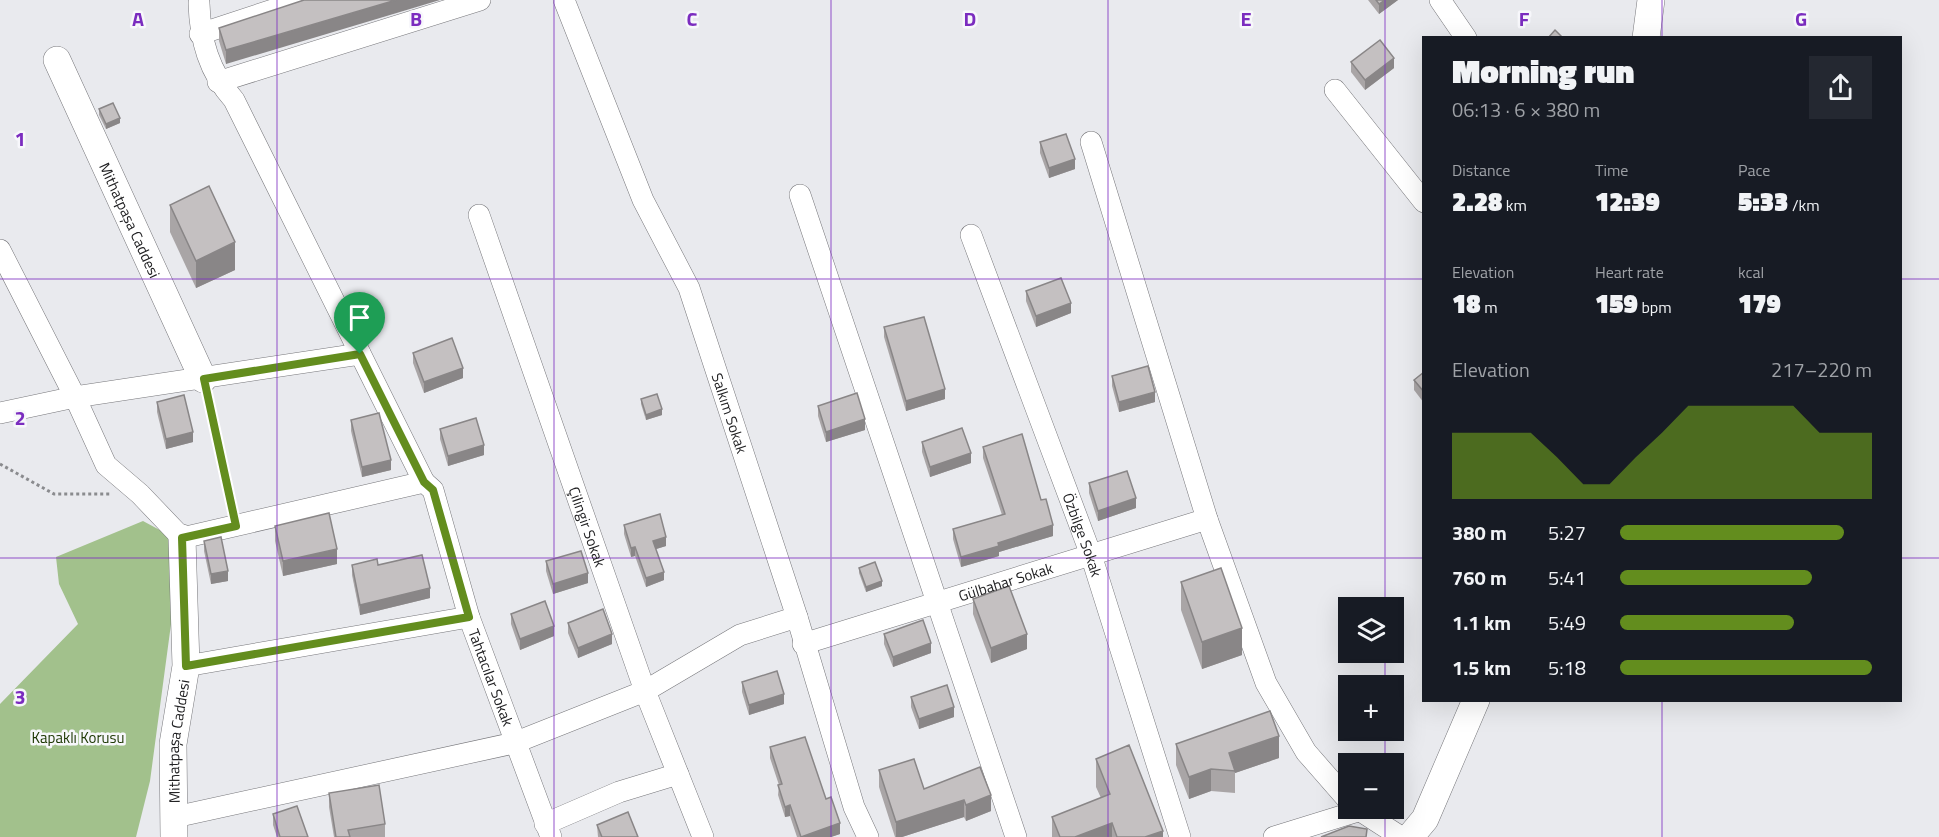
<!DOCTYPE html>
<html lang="en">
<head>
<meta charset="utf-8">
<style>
  body { margin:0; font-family:"Titillium Web",sans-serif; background:#242831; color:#f1f3f6; height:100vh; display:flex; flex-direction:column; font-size:22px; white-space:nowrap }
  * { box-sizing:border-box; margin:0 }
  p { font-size:20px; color:#9ea1a6 }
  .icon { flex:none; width:33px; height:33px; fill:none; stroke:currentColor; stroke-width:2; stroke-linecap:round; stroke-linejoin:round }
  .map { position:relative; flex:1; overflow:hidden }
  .drawer { position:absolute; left:1422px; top:36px; width:480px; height:666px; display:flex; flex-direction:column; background:#171b24; border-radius:0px; box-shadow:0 6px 24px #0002 }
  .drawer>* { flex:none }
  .tools { position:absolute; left:1338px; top:597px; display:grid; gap:12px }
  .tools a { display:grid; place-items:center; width:66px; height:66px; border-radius:0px; background:#171b24; box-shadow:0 6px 24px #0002; font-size:30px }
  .pin { position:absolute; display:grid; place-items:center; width:51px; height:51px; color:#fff; margin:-62px -26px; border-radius:50% 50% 50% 0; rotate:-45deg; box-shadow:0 0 6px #0007 }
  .pin .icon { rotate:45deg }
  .round { display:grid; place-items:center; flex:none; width:63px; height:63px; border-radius:0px; background:#242831 }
  .head { display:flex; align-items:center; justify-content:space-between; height:102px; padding:0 30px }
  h1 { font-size:33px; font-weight:800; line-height:45px }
  .figures { display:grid; grid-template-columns:repeat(3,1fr); gap:9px; height:102px; padding:6px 30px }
  .figures div { display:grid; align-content:center }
  .figures b { font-size:26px; font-weight:800 }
  .figures small { font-size:16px; font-weight:400 }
  .figures p { font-size:16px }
  .chart { height:168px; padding:12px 30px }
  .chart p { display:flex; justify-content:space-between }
  .chart svg { width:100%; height:108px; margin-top:6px; fill:#638d1e; opacity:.7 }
  ul { padding:0 30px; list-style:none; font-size:20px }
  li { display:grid; grid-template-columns:96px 72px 1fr; align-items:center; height:45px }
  li i { height:15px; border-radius:8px; background:#638d1e }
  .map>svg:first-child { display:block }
</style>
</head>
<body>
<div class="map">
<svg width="1939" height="837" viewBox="0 0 1939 837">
  <rect width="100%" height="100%" fill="#e9eaee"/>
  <!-- forest -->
  <path fill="#a2c18c" d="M 143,521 L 182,542 L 150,781 L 136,837 L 0,837 L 0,704 L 78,624 L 59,584 L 56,557 Z"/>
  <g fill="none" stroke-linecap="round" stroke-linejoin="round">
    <!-- minor casing -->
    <g stroke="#77777b" stroke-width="22">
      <g id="minor">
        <path id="s1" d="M 564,0 L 643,200 L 689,288 L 797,617 L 854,807 L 868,837"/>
        <path d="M 1440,0 L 1466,38"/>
        <path d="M 199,3 C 200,40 209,72 234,100 L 424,482"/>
        <path d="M 200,34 L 303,0"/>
        <path d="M 218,82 L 480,0"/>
        <path d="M 1335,90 L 1424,202"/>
        <path d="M 1091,142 L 1207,519 L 1266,683 L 1306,752 L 1348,800"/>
        <path d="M 800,195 L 1016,837"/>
        <path id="s2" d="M 479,215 L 645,691 L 703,837"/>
        <path id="s3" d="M 971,235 L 1091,555 L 1180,837"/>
        <path id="s4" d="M 0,250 L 75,397 L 106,465 L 140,494 L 182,538 L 424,482 L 433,490 L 469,617 L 551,837"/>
        <path d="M 0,413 L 75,397 L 360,354"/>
        <path id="s5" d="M 803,644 L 1207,519"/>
        <path d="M 186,666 L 469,617"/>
        <path d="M 1356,808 L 1401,837"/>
        <path d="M 175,817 L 514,743 L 645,691 L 740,635 L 797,617"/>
        <path d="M 545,824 L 619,792 L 678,774"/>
        <path d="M 1274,837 L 1358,811"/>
      </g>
    </g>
    <!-- tertiary casing -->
    <g stroke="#77777b" stroke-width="28">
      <g id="tertiary">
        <path d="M 1646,38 L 1651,0"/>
        <path id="s6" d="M 57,60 L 203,379"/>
        <path id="s7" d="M 174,837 L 173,744 L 186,666 L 182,538"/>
        <path d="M 1410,837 L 1425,819 L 1476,700"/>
      </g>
    </g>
    <!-- path -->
    <g stroke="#8a8b8e" stroke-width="3" stroke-dasharray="3 3" stroke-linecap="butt">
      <path d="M 208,399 L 232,506"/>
      <path d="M 0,464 L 54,494 L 110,494"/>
    </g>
    <!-- minor -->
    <use href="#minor" stroke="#fff" stroke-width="21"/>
    <!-- tertiary -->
    <use href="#tertiary" stroke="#fff" stroke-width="27"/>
  </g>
  <!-- wall -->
  <g fill="#a9a5a6">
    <path d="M 304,0 L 226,64 L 219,41 L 219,28 Z"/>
    <path d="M 1368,0 L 1398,0 L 1379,14 Z"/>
    <path d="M 1351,62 L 1394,68 L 1365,90 L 1351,72 Z"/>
    <path d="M 99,109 L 120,123 L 106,129 L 99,115 Z"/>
    <path d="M 1040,142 L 1075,169 L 1049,178 L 1040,153 Z"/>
    <path d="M 170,205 L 235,270 L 196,288 L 170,232 Z"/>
    <path d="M 1026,291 L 1071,313 L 1036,327 L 1026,301 Z"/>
    <path d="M 884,327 L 945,399 L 906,411 L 884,337 Z"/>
    <path d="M 413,353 L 463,378 L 424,393 L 413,363 Z"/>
    <path d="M 1424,372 L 1424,403 L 1414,390 L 1414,380 Z"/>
    <path d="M 1112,376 L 1155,402 L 1119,412 L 1112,386 Z"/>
    <path d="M 641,399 L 662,415 L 646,420 L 641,404 Z"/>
    <path d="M 157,402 L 193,442 L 166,449 L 157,412 Z"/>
    <path d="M 818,406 L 865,430 L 826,442 L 818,416 Z"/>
    <path d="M 351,420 L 391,470 L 362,477 L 351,431 Z"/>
    <path d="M 440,429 L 484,455 L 448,466 L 440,439 Z"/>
    <path d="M 922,442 L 971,463 L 930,477 L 922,452 Z"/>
    <path d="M 983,447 L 1041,500 L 1053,536 L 999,552 L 999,556 L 961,567 L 953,539 L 953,529 L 1002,515 L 983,458 Z"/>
    <path d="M 1089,483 L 1136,508 L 1098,521 L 1089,493 Z"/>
    <path d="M 624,525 L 666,546 L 656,549 L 664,580 L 646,587 L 635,556 L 631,557 L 624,534 Z"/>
    <path d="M 275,526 L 337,564 L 283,576 L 275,541 Z"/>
    <path d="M 204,541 L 228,581 L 211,584 L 204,551 Z"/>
    <path d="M 546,561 L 588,583 L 553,594 L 546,571 Z"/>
    <path d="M 352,565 L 378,565 L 430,598 L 360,615 L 352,575 Z"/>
    <path d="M 859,568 L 882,586 L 866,592 L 859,573 Z"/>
    <path d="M 1181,582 L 1242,655 L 1202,669 L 1181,610 Z"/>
    <path d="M 973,599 L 1027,649 L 991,663 L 973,614 Z"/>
    <path d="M 511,614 L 554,636 L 520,650 L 511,624 Z"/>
    <path d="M 568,623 L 612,644 L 578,658 L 568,633 Z"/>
    <path d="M 884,634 L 931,653 L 893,667 L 884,644 Z"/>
    <path d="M 742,682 L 784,704 L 749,715 L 742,692 Z"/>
    <path d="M 911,697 L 954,717 L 919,729 L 911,707 Z"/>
    <path d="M 1176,744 L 1279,758 L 1235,773 L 1235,793 L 1211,791 L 1189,799 L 1176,765 Z"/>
    <path d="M 770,747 L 826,799 L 840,834 L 831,837 L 797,837 L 790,816 L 785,817 L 778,795 L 779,785 L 770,758 Z"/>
    <path d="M 1096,759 L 1163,837 L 1052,837 L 1052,817 L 1101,798 L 1096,787 Z"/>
    <path d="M 980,767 L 991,811 L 966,821 L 964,817 L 902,837 L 895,837 L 879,787 L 879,770 L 924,789 Z"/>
    <path d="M 329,793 L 385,824 L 385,837 L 334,837 L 329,807 Z"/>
    <path d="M 273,814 L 308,837 L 277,837 L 273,825 Z"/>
    <path d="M 597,825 L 638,837 L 598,837 Z"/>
  </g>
  <!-- shaded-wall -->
  <g fill="#898687">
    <path d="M 396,0 L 440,0 L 226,64 L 226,50 Z"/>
    <path d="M 1385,0 L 1398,0 L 1379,14 L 1379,4 Z"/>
    <path d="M 1394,58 L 1394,68 L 1365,90 L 1365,80 Z"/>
    <path d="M 120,118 L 120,123 L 106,129 L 106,124 Z"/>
    <path d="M 1075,159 L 1075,169 L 1049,178 L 1049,168 Z"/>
    <path d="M 235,242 L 235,270 L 196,288 L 196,261 Z"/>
    <path d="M 1071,303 L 1071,313 L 1036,327 L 1036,316 Z"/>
    <path d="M 463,368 L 463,378 L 424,393 L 424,382 Z"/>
    <path d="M 945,389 L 945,399 L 906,411 L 906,401 Z"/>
    <path d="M 1155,392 L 1155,402 L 1119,412 L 1119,402 Z"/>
    <path d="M 662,409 L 662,415 L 646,420 L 646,415 Z"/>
    <path d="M 865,419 L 865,430 L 826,442 L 826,432 Z"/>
    <path d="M 193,432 L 193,442 L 166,449 L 166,439 Z"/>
    <path d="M 484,445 L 484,455 L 448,466 L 448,456 Z"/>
    <path d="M 971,453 L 971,463 L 930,477 L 930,467 Z"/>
    <path d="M 391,460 L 391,470 L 362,477 L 362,467 Z"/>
    <path d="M 1136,498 L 1136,508 L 1098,521 L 1098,511 Z"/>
    <path d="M 1053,525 L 1053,536 L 999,552 L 999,556 L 961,567 L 961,557 L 998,543 Z"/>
    <path d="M 666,537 L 666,546 L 653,550 L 653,541 Z"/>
    <path d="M 635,547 L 635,556 L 631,557 L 631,548 Z"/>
    <path d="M 337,549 L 337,564 L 283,576 L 283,561 Z"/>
    <path d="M 228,571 L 228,581 L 211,584 L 211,574 Z"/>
    <path d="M 664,572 L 664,580 L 646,587 L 646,578 Z"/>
    <path d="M 588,573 L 588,583 L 553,594 L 553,584 Z"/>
    <path d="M 882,581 L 882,586 L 866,592 L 866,587 Z"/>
    <path d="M 430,588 L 430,598 L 360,615 L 360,605 Z"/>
    <path d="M 554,626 L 554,636 L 520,650 L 520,639 Z"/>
    <path d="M 1242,628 L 1242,655 L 1202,669 L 1202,642 Z"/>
    <path d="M 612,634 L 612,644 L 578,658 L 578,648 Z"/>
    <path d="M 1027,634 L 1027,649 L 991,663 L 991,648 Z"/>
    <path d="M 931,643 L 931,653 L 893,667 L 893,657 Z"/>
    <path d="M 784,694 L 784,704 L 749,715 L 749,705 Z"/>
    <path d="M 954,707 L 954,717 L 919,729 L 919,719 Z"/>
    <path d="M 1279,736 L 1279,758 L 1235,773 L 1229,753 Z"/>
    <path d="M 1211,769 L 1211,791 L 1189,799 L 1189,777 Z"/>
    <path d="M 991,795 L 991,811 L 966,821 L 966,805 Z"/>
    <path d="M 964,800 L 964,817 L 902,837 L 896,837 L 896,822 Z"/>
    <path d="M 790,805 L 790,816 L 785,817 L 785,807 Z"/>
    <path d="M 840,823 L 840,834 L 831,837 L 802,837 Z"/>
    <path d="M 1112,823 L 1112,837 L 1075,837 Z"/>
    <path d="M 1163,831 L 1163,837 L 1145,837 Z"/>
  </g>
  <!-- building -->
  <g fill="#c4c0c1" stroke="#898687" stroke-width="1.5">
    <path d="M 304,0 L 396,0 L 226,50 L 219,28 Z"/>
    <path d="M 1376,0 L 1385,0 L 1379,4 Z"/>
    <path d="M 1555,30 L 1563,38 L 1548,38 Z"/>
    <path d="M 1380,40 L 1394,58 L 1365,80 L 1351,62 Z"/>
    <path d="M 113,103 L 120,118 L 106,124 L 99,109 Z"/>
    <path d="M 1066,134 L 1075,159 L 1049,168 L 1040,142 Z"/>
    <path d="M 209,186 L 235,242 L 196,261 L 170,205 Z"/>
    <path d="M 1061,278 L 1071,303 L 1036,316 L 1026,291 Z"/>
    <path d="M 924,317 L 945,389 L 906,401 L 884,327 Z"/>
    <path d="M 452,338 L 463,368 L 424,382 L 413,353 Z"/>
    <path d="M 1148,366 L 1155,392 L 1119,402 L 1112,376 Z"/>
    <path d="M 1424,372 L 1424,392 L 1414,380 Z"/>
    <path d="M 857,393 L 865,419 L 826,432 L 818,406 Z"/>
    <path d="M 657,394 L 662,409 L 646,415 L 641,399 Z"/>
    <path d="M 184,395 L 193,432 L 166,439 L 157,402 Z"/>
    <path d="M 379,413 L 391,460 L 362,467 L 351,420 Z"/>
    <path d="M 476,418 L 484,445 L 448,456 L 440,429 Z"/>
    <path d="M 962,428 L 971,453 L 930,467 L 922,442 Z"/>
    <path d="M 1022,434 L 1041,500 L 1046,499 L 1053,525 L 998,543 L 999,546 L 961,557 L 953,529 L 1005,514 L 983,447 Z"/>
    <path d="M 1127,471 L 1136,498 L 1098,511 L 1089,483 Z"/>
    <path d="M 329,513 L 337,549 L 283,561 L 275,526 Z"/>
    <path d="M 660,514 L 666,537 L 653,541 L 664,572 L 646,578 L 635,547 L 631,548 L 624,525 Z"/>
    <path d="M 221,537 L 228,571 L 211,574 L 204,541 Z"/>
    <path d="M 581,551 L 588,573 L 553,584 L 546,561 Z"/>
    <path d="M 422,555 L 430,588 L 360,605 L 352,565 L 377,559 L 378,565 Z"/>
    <path d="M 875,562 L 882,581 L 866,587 L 859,568 Z"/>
    <path d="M 1221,568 L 1242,628 L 1202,642 L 1181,582 Z"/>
    <path d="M 1009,586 L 1027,634 L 991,648 L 973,599 Z"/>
    <path d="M 545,601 L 554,626 L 520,639 L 511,614 Z"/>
    <path d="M 603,609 L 612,634 L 578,648 L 568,623 Z"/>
    <path d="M 923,620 L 931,643 L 893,657 L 884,634 Z"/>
    <path d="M 777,671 L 784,694 L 749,705 L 742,682 Z"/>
    <path d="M 947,685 L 954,707 L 919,719 L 911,697 Z"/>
    <path d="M 1270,711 L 1279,736 L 1229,753 L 1235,771 L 1211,769 L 1189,777 L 1176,744 Z"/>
    <path d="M 805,737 L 826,799 L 831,797 L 840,823 L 801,837 L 790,805 L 785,807 L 778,785 L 782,784 L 770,747 Z"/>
    <path d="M 1129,745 L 1163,831 L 1145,837 L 1117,837 L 1112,823 L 1075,837 L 1060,837 L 1052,817 L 1110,794 L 1096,759 Z"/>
    <path d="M 914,759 L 924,789 L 980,767 L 991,795 L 966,805 L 964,800 L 896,822 L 879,770 Z"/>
    <path d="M 379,785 L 385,824 L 348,830 L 350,837 L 336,837 L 329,793 Z"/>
    <path d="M 297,806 L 308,837 L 280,837 L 273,814 Z"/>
    <path d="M 628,812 L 638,837 L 602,837 L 597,825 Z"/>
    <path d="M 1349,826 L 1367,829 L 1366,837 L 1321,837 Z"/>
  </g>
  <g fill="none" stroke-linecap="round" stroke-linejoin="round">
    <!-- route casing -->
    <g stroke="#fff" stroke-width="12">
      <path id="route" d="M 360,354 L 424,482 L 433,490 L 469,617 L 186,666 L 182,538 L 236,526 L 204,379 Z"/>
    </g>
    <!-- route -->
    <use href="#route" stroke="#638d1e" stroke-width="8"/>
  </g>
  <!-- grid -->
  <path fill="none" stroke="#7b2cbf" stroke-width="1.5" stroke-opacity="0.55" d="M 277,0 L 277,837M 554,0 L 554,837M 831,0 L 831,837M 1108,0 L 1108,837M 1385,0 L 1385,608M 1662,0 L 1662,38M 0,279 L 1424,279M 1900,279 L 1939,279M 0,558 L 1424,558M 1900,558 L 1939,558M 1385,652 L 1385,686M 1662,700 L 1662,837M 1385,730 L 1385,764M 1385,808 L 1385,837"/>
  <g text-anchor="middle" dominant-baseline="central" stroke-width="5" stroke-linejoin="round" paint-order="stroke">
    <!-- street labels -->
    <g font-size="15" fill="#222224" stroke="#f7f7fb">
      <text stroke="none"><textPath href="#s6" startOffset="176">Mithatpaşa Caddesi</textPath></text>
      <text stroke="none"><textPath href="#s1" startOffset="446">Salkım Sokak</textPath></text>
      <text stroke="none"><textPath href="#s2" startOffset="330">Çilingir Sokak</textPath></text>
      <text stroke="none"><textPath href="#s3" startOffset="320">Özbilge Sokak</textPath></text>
      <text stroke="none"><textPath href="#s5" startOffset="212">Gülbahar Sokak</textPath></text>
      <text stroke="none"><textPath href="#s4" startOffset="802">Tahtacılar Sokak</textPath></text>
      <text stroke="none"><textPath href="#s7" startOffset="96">Mithatpaşa Caddesi</textPath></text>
    </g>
    <!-- park labels -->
    <g font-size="15" fill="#1b3600" stroke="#f7f7fb">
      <text x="78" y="737">Kapaklı Korusu</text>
    </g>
  </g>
  <g font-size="20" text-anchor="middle" font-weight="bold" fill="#7b2cbf" stroke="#f7f7fb" stroke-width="5" stroke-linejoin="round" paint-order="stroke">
    <text x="138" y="26">A</text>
    <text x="416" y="26">B</text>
    <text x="692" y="26">C</text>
    <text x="970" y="26">D</text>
    <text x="1246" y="26">E</text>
    <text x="1524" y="26">F</text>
    <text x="1801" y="26">G</text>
    <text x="20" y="146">1</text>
    <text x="20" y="425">2</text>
    <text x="20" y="704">3</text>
  </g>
</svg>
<div class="tools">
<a><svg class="icon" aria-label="layers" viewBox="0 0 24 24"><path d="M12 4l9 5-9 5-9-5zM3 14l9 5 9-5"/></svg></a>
<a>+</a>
<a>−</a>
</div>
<div class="pin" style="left:360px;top:354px;background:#1e9e55"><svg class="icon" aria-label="arrive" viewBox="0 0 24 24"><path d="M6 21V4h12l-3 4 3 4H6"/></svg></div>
<section class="drawer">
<div class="head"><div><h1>Morning run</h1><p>06:13 · 6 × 380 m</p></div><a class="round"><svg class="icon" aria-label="share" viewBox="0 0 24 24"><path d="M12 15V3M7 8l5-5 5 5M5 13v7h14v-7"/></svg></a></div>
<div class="figures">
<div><p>Distance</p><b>2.28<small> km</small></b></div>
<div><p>Time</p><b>12:39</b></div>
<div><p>Pace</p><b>5:33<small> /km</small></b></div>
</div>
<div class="figures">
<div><p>Elevation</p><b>18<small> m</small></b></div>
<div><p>Heart rate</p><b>159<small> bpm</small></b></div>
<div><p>kcal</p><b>179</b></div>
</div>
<div class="chart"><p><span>Elevation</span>217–220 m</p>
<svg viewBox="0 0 160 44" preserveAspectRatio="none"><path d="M0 44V17L10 17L20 17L30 17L40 27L50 38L60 38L70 27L80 17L90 6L100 6L110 6L120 6L130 6L140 17L150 17L160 17V44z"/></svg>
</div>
<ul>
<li><b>380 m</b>5:27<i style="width:89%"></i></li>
<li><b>760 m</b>5:41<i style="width:76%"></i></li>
<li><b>1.1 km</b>5:49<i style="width:69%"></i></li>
<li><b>1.5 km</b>5:18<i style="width:100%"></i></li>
</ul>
</section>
</div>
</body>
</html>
